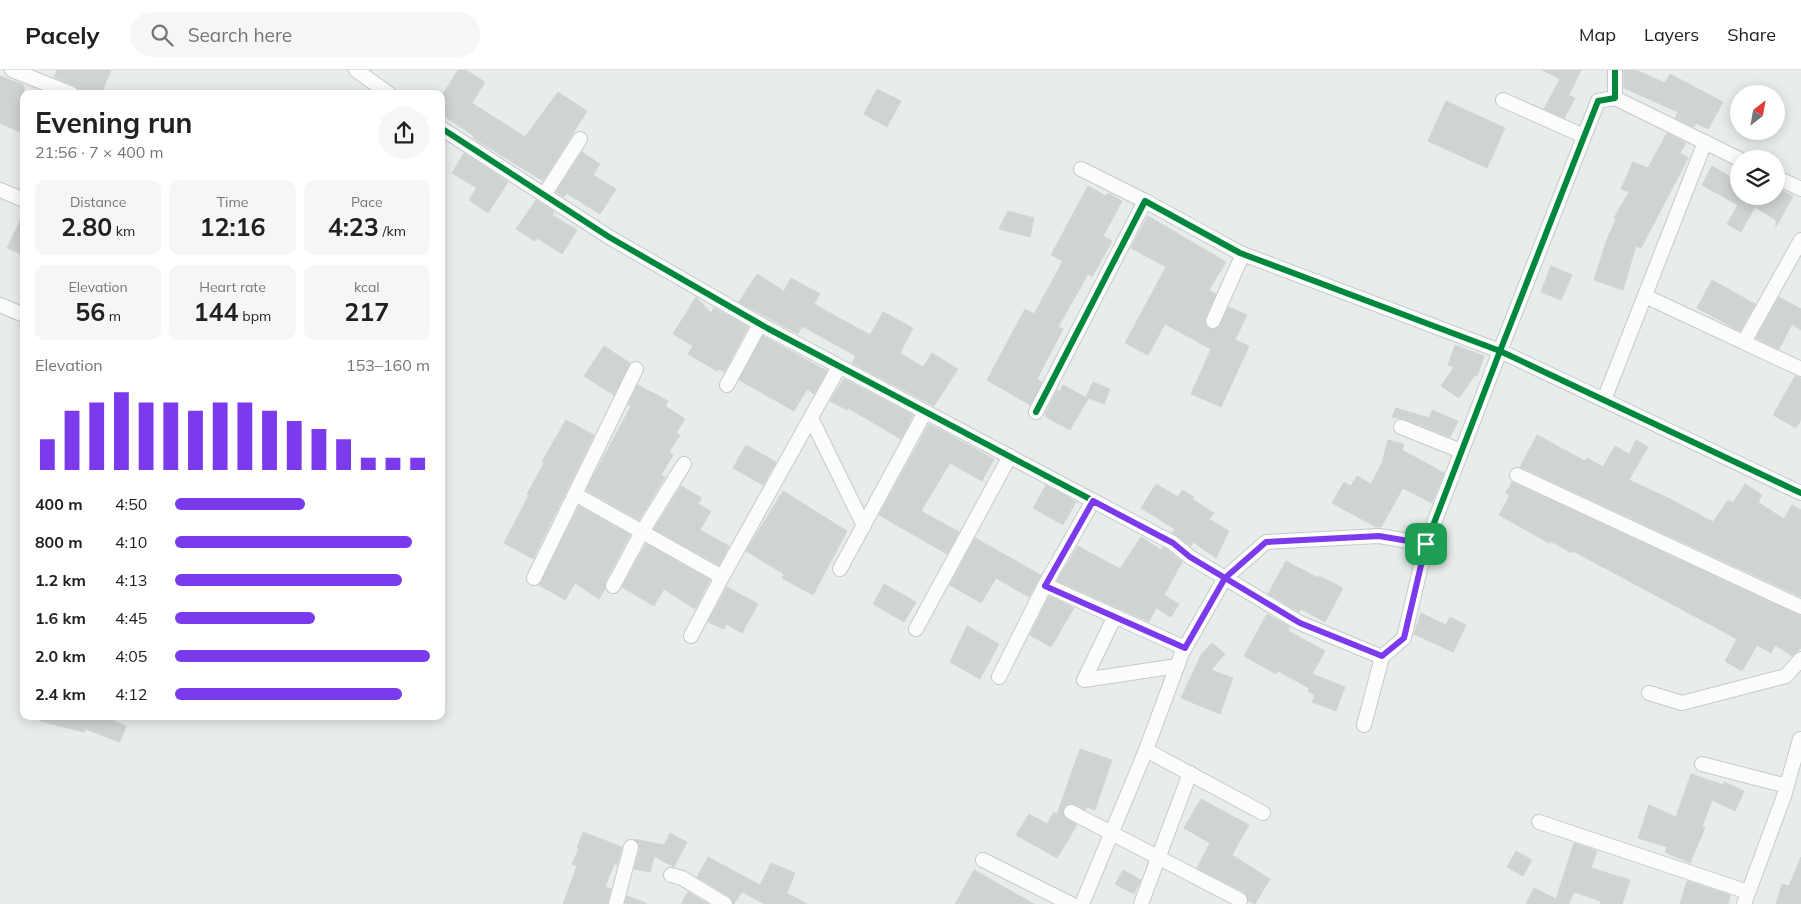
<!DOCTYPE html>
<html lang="en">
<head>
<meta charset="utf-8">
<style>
  body { margin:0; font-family:Mulish,sans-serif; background:#f6f6f6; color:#202124; height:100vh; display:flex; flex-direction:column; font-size:19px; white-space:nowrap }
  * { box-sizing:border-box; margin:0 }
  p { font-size:16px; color:#757577 }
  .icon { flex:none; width:28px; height:28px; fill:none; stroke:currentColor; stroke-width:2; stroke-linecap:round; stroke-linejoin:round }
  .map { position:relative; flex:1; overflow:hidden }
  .drawer { position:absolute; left:20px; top:20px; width:425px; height:630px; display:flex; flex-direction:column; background:#fff; border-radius:10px; box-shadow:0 2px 12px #0003 }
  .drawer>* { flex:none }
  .needle { width:32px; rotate:31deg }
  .controls { position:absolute; left:1730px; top:15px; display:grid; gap:10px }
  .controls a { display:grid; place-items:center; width:55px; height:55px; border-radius:50%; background:#fff; box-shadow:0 2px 12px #0003; font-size:25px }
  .pin { position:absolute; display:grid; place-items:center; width:42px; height:42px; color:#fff; margin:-21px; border-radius:10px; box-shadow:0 2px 8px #0006 }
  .round { display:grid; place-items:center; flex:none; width:52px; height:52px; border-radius:26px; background:#f6f6f6 }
  .overview { display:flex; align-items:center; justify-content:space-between; height:85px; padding:0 15px }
  h1 { font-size:28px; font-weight:700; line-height:38px }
  .metrics { display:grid; grid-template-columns:repeat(3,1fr); gap:8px; height:85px; padding:5px 15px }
  .metrics div { display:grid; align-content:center; border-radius:10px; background:#f6f6f6; text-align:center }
  .metrics b { font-size:25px; font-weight:700 }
  .metrics small { font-size:14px; font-weight:400 }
  .metrics p { font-size:14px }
  .chart { height:140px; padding:10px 15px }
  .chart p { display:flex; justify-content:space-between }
  .chart svg { width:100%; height:90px; margin-top:5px; stroke:#7c3aed; stroke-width:6 }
  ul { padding:0 15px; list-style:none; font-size:16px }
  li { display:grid; grid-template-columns:80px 60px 1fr; align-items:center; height:38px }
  li i { height:12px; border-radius:6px; background:#7c3aed }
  header { display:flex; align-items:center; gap:30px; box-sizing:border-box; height:70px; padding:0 25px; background:#fff; border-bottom:1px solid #e0e0e0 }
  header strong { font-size:24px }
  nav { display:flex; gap:28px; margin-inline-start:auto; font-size:18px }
  .search { width:350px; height:45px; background:#f6f6f6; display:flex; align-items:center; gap:12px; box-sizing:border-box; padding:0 18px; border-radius:28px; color:#757577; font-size:19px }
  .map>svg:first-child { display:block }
</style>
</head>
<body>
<header>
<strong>Pacely</strong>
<div class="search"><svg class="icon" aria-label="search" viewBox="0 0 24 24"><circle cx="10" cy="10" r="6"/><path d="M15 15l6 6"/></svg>Search here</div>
<nav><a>Map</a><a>Layers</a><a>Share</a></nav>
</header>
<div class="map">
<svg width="1801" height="834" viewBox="0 0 1801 834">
  <rect width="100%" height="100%" fill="#e8edeb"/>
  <!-- building -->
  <g fill="#cfd4d2" stroke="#d1d6d4">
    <path d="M 57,0 L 111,0 L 101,24 L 81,24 L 76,16 L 54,7 Z"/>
    <path d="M 458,0 L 466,0 L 485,12 L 472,33 L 525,67 L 558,22 L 587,41 L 543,111 L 473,68 L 474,66 L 441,44 L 441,27 Z"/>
    <path d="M 1542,0 L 1581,0 L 1569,25 L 1575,28 L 1564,48 L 1544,39 L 1560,9 Z"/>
    <path d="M 1624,0 L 1636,0 L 1665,13 L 1670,4 L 1723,32 L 1708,59 L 1696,53 L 1694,57 L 1675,48 L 1678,42 L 1624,18 Z"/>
    <path d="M 0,6 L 24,15 L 24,64 L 0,53 Z"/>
    <path d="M 877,19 L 901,31 L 887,57 L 864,44 Z"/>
    <path d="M 1446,31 L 1505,58 L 1487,98 L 1428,71 Z"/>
    <path d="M 1667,63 L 1686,73 L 1680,83 L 1688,88 L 1641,178 L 1636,176 L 1623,220 L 1594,210 L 1607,169 L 1616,150 L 1614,148 L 1629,122 L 1621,119 L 1633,92 L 1648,98 Z"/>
    <path d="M 582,82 L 600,94 L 593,105 L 616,119 L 600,144 L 566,123 L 564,127 L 556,122 Z"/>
    <path d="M 464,83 L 508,112 L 488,143 L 469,130 L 477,118 L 452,103 Z"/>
    <path d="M 1712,96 L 1739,112 L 1739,126 L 1776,126 L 1776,117 L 1793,126 L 1776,157 L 1776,150 L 1755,137 L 1741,162 L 1727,154 L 1738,135 L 1702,115 Z"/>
    <path d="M 1088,116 L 1106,126 L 1108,123 L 1122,131 L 1103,166 L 1112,171 L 1092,207 L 1088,204 L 1058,257 L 1063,259 L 1037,309 L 1042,312 L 1030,335 L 987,310 L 1025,239 L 1034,244 L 1063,191 L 1051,185 Z"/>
    <path d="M 536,130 L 554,142 L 552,145 L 577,160 L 562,184 L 537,168 L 535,171 L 516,159 Z"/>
    <path d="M 1008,141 L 1034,148 L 1030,167 L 999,159 Z"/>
    <path d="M 24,143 L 24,185 L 7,178 Z"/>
    <path d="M 1148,146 L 1226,192 L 1209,220 L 1216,224 L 1205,248 L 1206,256 L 1213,260 L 1218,258 L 1229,237 L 1247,245 L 1235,270 L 1249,276 L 1221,337 L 1191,324 L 1211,279 L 1165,254 L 1148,285 L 1125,273 L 1166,197 L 1131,178 Z"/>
    <path d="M 1551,196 L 1572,205 L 1561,230 L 1541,222 Z"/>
    <path d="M 757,204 L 784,221 L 791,208 L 820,224 L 814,234 L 870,265 L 883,242 L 913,258 L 900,283 L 923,297 L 932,283 L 958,299 L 934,336 L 852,293 L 856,286 L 802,256 L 798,264 L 739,232 Z"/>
    <path d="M 1712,210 L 1755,234 L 1740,261 L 1697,238 Z"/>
    <path d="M 696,227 L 711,243 L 714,238 L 748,257 L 724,302 L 719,299 L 717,301 L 688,284 L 693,276 L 673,264 Z"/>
    <path d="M 1779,227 L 1801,239 L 1801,260 L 1792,254 L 1779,279 L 1756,268 Z"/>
    <path d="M 763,266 L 827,301 L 814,324 L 807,319 L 794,341 L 739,310 Z"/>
    <path d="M 1455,275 L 1484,286 L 1477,306 L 1475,305 L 1459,328 L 1441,316 L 1454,297 L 1448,295 Z"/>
    <path d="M 604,276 L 630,293 L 614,325 L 584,306 Z"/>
    <path d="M 1795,306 L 1801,308 L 1801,350 L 1796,358 L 1773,345 Z"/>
    <path d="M 844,309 L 913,345 L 901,369 L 848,338 L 847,340 L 830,331 Z"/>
    <path d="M 1093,312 L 1110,319 L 1104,334 L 1086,327 Z"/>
    <path d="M 638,315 L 668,331 L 665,336 L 685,349 L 676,363 L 680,365 L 669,382 L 673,385 L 661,405 L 665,407 L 639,450 L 586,420 L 631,336 L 628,334 Z"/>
    <path d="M 1063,315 L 1088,329 L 1070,360 L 1046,347 L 1045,344 L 1057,320 L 1060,321 Z"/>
    <path d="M 1396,338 L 1429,348 L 1432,340 L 1458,351 L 1450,367 L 1404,349 L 1392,347 Z"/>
    <path d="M 566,350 L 594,365 L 533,489 L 504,473 L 529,425 L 527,424 L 544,393 L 542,392 Z"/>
    <path d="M 929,354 L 994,389 L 982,411 L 950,393 L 921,441 L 959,462 L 947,484 L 879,445 Z"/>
    <path d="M 1537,365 L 1585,391 L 1587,388 L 1603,397 L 1615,376 L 1629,384 L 1636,370 L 1648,377 L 1629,410 L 1670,429 L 1713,452 L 1728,430 L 1733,433 L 1745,414 L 1762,425 L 1758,432 L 1784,449 L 1792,435 L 1801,440 L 1801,527 L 1520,397 Z"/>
    <path d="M 1388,370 L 1404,374 L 1402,380 L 1444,403 L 1432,433 L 1403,418 L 1381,457 L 1376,457 L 1332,433 L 1344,412 L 1351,416 L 1357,406 L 1371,414 L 1382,393 Z"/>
    <path d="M 746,375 L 776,392 L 763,415 L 733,398 Z"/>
    <path d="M 1512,412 L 1801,546 L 1801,578 L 1792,586 L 1775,575 L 1771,583 L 1757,575 L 1742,601 L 1725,591 L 1737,569 L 1573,481 L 1572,483 L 1550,471 L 1549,473 L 1499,445 L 1510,425 L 1506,423 Z"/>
    <path d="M 1156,414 L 1178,427 L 1182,420 L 1194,427 L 1192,429 L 1214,443 L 1209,449 L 1229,461 L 1216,488 L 1193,472 L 1191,476 L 1172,463 L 1175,459 L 1141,438 Z"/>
    <path d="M 1046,415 L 1076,432 L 1063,455 L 1033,438 Z"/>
    <path d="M 681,416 L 702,428 L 698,434 L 711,441 L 700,460 L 729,476 L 719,495 L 654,459 Z"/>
    <path d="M 783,421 L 847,461 L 813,525 L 782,508 L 784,504 L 746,481 Z"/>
    <path d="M 579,436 L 630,465 L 605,512 L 605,519 L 599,529 L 575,513 L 565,530 L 539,515 Z"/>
    <path d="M 1141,467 L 1161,480 L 1163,477 L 1168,480 L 1182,492 L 1164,525 L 1179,534 L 1171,547 L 1156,538 L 1149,552 L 1057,511 L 1078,476 L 1120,499 Z"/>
    <path d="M 975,468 L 1041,505 L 1029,527 L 996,508 L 981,533 L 950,515 Z"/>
    <path d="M 646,474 L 710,510 L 695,539 L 664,519 L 654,536 L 622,517 Z"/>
    <path d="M 1286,491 L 1318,508 L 1319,506 L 1343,518 L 1325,552 L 1301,539 L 1299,542 L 1268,524 Z"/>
    <path d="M 884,514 L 916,532 L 904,552 L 873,534 Z"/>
    <path d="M 727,517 L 758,534 L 742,563 L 726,554 L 724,559 L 708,552 Z"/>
    <path d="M 1049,526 L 1074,538 L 1051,577 L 1030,565 Z"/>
    <path d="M 1421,543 L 1446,555 L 1450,547 L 1466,555 L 1453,582 L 1414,564 Z"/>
    <path d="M 1267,544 L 1290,557 L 1288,561 L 1325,581 L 1312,604 L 1345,617 L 1336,641 L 1312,632 L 1315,625 L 1308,621 L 1309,618 L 1278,601 L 1276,604 L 1244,586 Z"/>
    <path d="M 967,556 L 999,574 L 980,609 L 950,592 Z"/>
    <path d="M 1212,573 L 1225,584 L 1211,600 L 1233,608 L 1220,644 L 1181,628 L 1201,585 Z"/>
    <path d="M 41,646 L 102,646 L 126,656 L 120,672 L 85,659 L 84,662 L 40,651 Z"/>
    <path d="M 1080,679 L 1112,690 L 1095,740 L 1087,737 L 1085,740 L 1071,733 L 1064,738 L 1064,747 L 1077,755 L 1057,788 L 1016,765 L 1029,744 L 1047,754 L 1054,742 L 1057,744 Z"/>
    <path d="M 1691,704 L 1723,715 L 1724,712 L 1744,721 L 1735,741 L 1712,730 L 1702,757 L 1705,758 L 1690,793 L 1665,782 L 1667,777 L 1638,768 L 1649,735 L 1676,747 Z"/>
    <path d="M 1201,729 L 1249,755 L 1232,785 L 1270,809 L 1255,834 L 1248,831 L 1244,822 L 1197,798 L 1210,773 L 1184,758 Z"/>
    <path d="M 583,762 L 622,777 L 617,795 L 614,794 L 605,817 L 611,819 L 607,834 L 563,834 L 577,796 L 572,794 L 579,779 L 577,778 Z"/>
    <path d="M 670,763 L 687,772 L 674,797 L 654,786 L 650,802 L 634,799 L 640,779 L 639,774 L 634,769 L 664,775 Z"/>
    <path d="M 1574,773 L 1597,781 L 1591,798 L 1630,810 L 1622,834 L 1600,834 L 1601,831 L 1574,822 L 1569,834 L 1526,834 L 1534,818 L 1556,829 Z"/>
    <path d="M 1516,781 L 1532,790 L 1523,806 L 1507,797 Z"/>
    <path d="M 708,787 L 760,815 L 771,793 L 795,803 L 787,823 L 807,834 L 765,834 L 742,822 L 734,834 L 730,827 L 697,807 Z"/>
    <path d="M 1801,787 L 1801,834 L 1776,834 L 1782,814 L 1789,816 Z"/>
    <path d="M 974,800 L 1034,834 L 955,834 Z"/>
    <path d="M 1123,800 L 1141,810 L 1134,824 L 1115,814 Z"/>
    <path d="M 1687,811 L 1730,825 L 1728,834 L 1680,834 Z"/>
    <path d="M 688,822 L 708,834 L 681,834 Z"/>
    <path d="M 627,826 L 646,833 L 646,834 L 625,834 Z"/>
  </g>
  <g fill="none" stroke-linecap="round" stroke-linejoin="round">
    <!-- street casing -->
    <g stroke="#c5cac8" stroke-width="16">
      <g id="street">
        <path d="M 12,0 L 72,24"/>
        <path d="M 356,0 L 389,24"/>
        <path d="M 1615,28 L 1739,89"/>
        <path d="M 1503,30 L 1584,66"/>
        <path d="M 441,58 L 609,167 L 767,258 L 1173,473 L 1190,487 L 1300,553 L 1382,587 L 1404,568 L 1426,474 L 1500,281 L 1801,423"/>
        <path d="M 1081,99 L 1145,131"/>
        <path d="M 1776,107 L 1801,119"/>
        <path d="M 0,120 L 24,130"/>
        <path d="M 544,125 L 580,69"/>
        <path d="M 1645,226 L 1801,299"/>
        <path d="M 0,235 L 24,245"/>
        <path d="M 1213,251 L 1243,184"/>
        <path d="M 1744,272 L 1801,170"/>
        <path d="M 727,315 L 760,254"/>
        <path d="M 1604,330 L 1705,72"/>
        <path d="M 1036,342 L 1145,131 L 1240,183 L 1500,281 L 1598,31 L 1615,28 L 1615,0"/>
        <path d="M 811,348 L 864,456"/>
        <path d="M 1401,357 L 1461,381"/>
        <path d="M 1517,405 L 1801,537"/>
        <path d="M 575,424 L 722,507 L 839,297"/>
        <path d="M 840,499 L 925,342"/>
        <path d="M 534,508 L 636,299"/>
        <path d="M 1045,515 L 1185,578"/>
        <path d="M 613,516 L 642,462 L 684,394"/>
        <path d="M 1115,546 L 1084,610 L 1177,596"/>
        <path d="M 916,559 L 1010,386"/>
        <path d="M 691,566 L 722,507"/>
        <path d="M 999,607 L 1045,515 L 1093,431"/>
        <path d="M 1649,623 L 1682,633 L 1786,606 L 1801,589"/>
        <path d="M 1364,655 L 1382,587"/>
        <path d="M 1146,680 L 1263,743"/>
        <path d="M 1702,694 L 1787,716"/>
        <path d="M 1071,742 L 1240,830"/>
        <path d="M 1539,752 L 1748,822"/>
        <path d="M 983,790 L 1071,834"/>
        <path d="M 671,805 L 682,808 L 725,834"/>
        <path d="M 616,834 L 631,777"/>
        <path d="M 1082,834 L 1146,680 L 1182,583 L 1225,508 L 1266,472 L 1379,466 L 1426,474"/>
        <path d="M 1141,834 L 1190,703"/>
        <path d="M 1744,834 L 1784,726 L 1800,669"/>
      </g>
    </g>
    <!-- street -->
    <use href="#street" stroke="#fcfcfc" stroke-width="14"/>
    <!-- cycleway casing -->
    <g stroke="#f7fbf9" stroke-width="9">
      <g id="cycleway">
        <path d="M 441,58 L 609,167 L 767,258 L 1173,473 L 1190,487 L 1300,553 L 1382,587 L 1404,568 L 1426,474 L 1500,281 L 1801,423"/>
        <path d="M 1036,342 L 1145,131 L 1240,183 L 1500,281 L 1598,31 L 1615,28 L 1615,0"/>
      </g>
    </g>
    <!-- cycleway -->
    <use href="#cycleway" stroke="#00873e" stroke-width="6"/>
  </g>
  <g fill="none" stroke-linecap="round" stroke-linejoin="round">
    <!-- route casing -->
    <g stroke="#fff" stroke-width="10">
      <path id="route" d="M 1426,474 L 1379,466 L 1266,472 L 1225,508 L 1190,487 L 1173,473 L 1093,431 L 1045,516 L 1185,578 L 1225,508 L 1300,553 L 1382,586 L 1404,568 L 1426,474"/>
    </g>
    <!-- route -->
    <use href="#route" stroke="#7c3aed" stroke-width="6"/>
  </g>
</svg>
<div class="controls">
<a><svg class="needle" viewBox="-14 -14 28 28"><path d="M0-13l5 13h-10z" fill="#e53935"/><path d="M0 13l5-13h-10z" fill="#757577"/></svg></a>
<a><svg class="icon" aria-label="layers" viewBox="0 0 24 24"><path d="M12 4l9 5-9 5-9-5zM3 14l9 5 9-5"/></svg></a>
</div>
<div class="pin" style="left:1426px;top:474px;background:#1e9e55"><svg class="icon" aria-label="arrive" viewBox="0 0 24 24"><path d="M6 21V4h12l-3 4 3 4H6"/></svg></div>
<section class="drawer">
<div class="overview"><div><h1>Evening run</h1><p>21:56 · 7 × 400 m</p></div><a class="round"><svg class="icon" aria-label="share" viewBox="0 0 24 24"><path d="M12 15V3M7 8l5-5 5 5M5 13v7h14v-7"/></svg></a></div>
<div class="metrics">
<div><p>Distance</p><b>2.80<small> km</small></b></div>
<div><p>Time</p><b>12:16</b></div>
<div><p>Pace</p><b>4:23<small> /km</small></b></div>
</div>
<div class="metrics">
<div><p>Elevation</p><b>56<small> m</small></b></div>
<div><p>Heart rate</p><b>144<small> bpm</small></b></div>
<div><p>kcal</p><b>217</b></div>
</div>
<div class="chart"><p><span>Elevation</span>153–160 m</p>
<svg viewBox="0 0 160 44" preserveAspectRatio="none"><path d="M5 44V29M15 44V15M25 44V11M35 44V6M45 44V11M55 44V11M65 44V15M75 44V11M85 44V11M95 44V15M105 44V20M115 44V24M125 44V29M135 44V38M145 44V38M155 44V38"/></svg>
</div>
<ul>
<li><b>400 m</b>4:50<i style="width:51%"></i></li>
<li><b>800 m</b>4:10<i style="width:93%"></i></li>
<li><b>1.2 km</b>4:13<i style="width:89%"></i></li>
<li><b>1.6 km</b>4:45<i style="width:55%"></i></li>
<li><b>2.0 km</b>4:05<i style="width:100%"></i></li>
<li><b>2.4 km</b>4:12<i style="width:89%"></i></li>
</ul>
</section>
</div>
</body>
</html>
